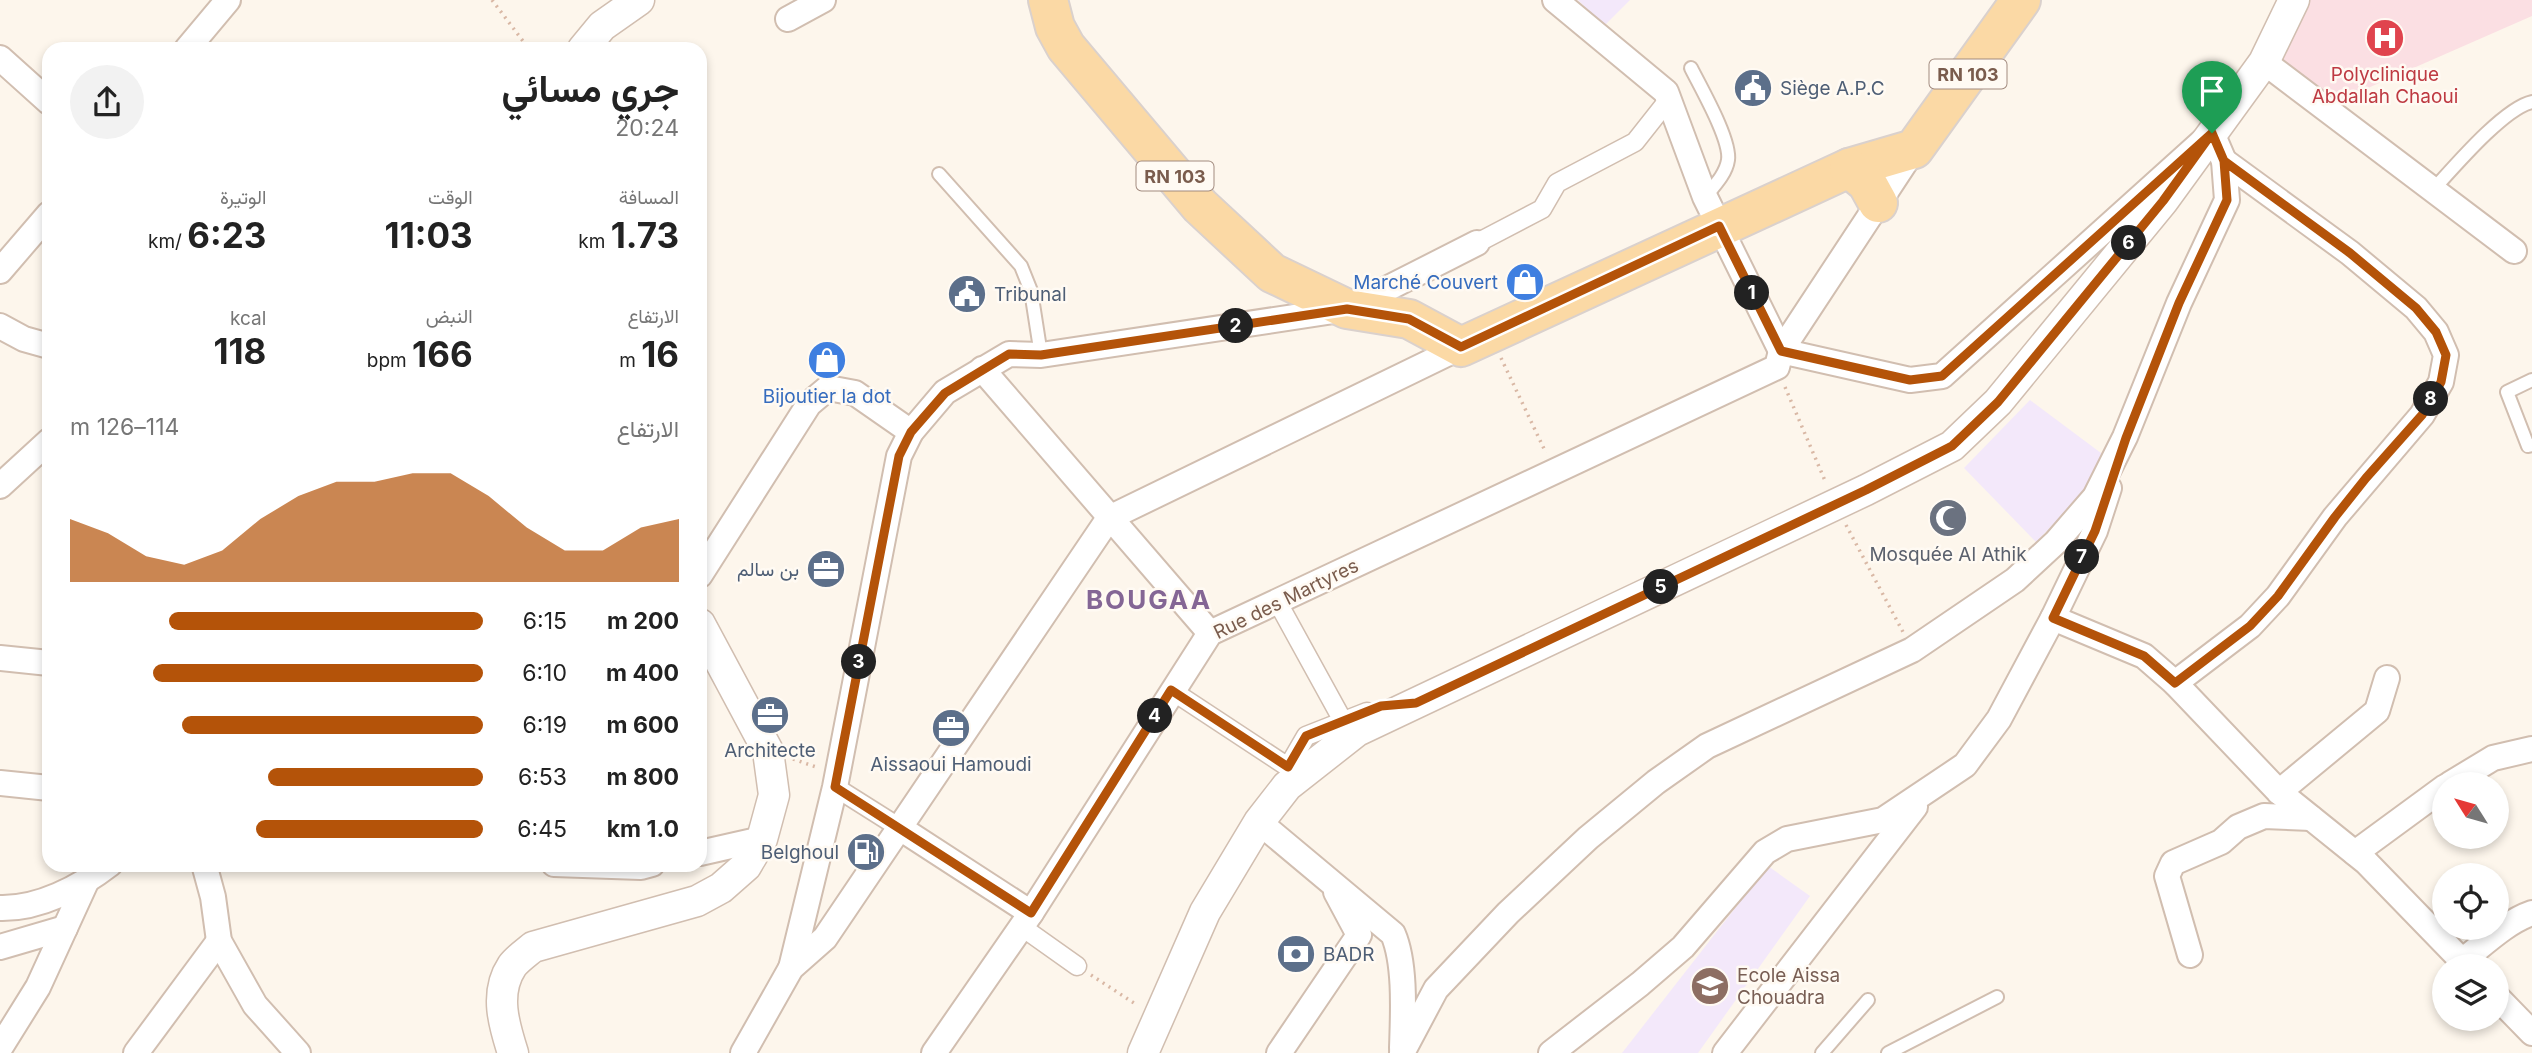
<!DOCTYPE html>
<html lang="ar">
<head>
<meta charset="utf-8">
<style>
  body { margin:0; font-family:Inter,Vazirmatn,sans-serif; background:#f2f2f2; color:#222; direction:rtl; height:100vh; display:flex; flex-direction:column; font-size:26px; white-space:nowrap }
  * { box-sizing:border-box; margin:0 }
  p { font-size:23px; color:#767676 }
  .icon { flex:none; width:38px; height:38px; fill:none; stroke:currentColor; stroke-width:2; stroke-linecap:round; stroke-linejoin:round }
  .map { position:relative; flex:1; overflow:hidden; direction:ltr }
  .sheet { position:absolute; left:42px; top:42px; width:665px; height:830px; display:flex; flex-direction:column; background:#fff; border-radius:21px; box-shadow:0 4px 10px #0003; direction:rtl }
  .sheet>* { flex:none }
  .needle { width:46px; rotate:307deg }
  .controls { position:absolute; left:2432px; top:772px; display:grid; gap:14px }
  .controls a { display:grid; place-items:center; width:77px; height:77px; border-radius:50%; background:#fff; box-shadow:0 4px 10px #0003; font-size:35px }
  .pin { position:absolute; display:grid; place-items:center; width:60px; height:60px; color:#fff; margin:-72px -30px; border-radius:50% 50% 50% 0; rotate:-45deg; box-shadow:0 0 7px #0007 }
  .pin .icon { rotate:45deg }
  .km { position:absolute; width:35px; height:35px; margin:-18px; border-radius:50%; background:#222; color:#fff; font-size:19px; line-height:35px; text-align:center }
  .round { display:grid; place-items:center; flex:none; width:74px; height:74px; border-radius:37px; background:#f2f2f2 }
  .overview { display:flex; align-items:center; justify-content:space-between; height:119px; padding:0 28px }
  h1 { font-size:38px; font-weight:700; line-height:52px }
  .figures { display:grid; grid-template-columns:repeat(3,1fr); gap:10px; height:119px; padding:7px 28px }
  .figures div { display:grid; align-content:center }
  .figures b { font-size:35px; font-weight:700 }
  .figures small { font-size:19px; font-weight:400 }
  .figures p { font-size:19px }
  .chart { height:196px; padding:14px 28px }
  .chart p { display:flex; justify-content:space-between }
  .chart svg { width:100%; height:126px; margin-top:7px; fill:#b45309; opacity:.7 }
  ul { padding:0 28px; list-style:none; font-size:23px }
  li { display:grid; grid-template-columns:112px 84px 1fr; align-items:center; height:52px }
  li i { height:18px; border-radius:9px; background:#b45309 }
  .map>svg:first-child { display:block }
</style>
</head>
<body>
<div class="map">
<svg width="2532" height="1053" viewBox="0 0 2532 1053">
  <rect width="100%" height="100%" fill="#fdf6ec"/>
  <!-- education -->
  <g fill="#f3e8fa">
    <path d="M 1578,0 L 1630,0 L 1604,26 Z"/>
    <path d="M 2030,400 L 2101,453 L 2094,482 L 2036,542 L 1964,468 Z"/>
    <path d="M 1768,866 L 1810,896 L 1698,1053 L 1622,1053 Z"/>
  </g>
  <!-- medical -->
  <path fill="#fbdfe3" d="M 2310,0 L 2532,0 L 2532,16 L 2336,102 L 2278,61 Z"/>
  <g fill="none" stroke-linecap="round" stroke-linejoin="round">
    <!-- service casing -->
    <g stroke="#d1beb0" stroke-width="16">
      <g id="service">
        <path d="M 1691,68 C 1701,88 1731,140 1728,160 C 1726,174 1714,186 1705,197"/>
        <path d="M 939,174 L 1021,266 L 1031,291 L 1041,355"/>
        <path d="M 2433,190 C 2454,167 2504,108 2532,102"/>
        <path d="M 2532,380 L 2507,392 L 2528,446 L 2532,445"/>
        <path d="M 1822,1053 L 1868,1000"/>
        <path d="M 1888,1053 L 1997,997"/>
      </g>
    </g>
    <!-- pedestrian casing -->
    <g stroke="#d1beb0" stroke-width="21">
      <g id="pedestrian">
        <path d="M 1477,243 L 1542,209 L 1557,183 L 1635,142 L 1669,99"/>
        <path d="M 1277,601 L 1343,721"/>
        <path d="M 1171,690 L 1288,767 L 1306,736 L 1367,712"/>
        <path d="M 835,787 L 900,828"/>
        <path d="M 1022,927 L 1077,966"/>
      </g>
    </g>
    <!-- minor casing -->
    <g stroke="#d1beb0" stroke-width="28">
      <g id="minor">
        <path d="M 1555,0 L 1666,92 L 1705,197 L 1781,351"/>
        <path d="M 788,19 L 823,0"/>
        <path d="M 187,49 L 228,0"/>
        <path d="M 0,58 L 49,102"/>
        <path d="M 2264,62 L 2514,251"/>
        <path d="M 0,271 L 49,214"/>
        <path d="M 0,326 L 24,339 L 49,346"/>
        <path d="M 1781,351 L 1914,149"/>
        <path d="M 982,369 L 1210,633"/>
        <path d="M 0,486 L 49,441"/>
        <path d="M 700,575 L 809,404 L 828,388 L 855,393 L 911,432"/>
        <path d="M 2053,618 L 2144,656 L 2175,683 L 2279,792 L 2366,862 L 2467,966"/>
        <path d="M 0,658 L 49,663"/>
        <path d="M 2175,683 L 2250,626 L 2278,596 L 2335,517 L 2422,415 L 2441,382 L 2446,355 L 2436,332 L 2416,308 L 2350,253 L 2224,161"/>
        <path d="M 0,783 L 49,788"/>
        <path d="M 2450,784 L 2493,758 L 2532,749"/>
        <path d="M 2279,792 L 2377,711 L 2387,678"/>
        <path d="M 1259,822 L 1393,934 C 1406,964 1403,1015 1402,1048"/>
        <path d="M 900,828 L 1031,913"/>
        <path d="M 700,853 L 762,839"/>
        <path d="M 2355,853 L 2445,787"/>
        <path d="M 204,864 L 213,897 L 219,941 L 255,1005 L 298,1053"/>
        <path d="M 554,864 L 641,867 L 652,864"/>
        <path d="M 0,908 C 39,909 79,888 110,864"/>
        <path d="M 0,947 L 65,928"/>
        <path d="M 2190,955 L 2167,876 L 2173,863 L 2221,842 L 2238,827 L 2264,816 L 2311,818"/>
        <path d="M 2462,961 C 2484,944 2506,922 2532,913"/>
        <path d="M 791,968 L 835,787 L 899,456 L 911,432 L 945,392 L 1009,354 L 1041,355 L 1347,309 L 1477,243"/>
        <path d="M 2497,997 L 2532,1033"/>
        <path d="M 0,1048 L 38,987 L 87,880"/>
        <path d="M 136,1053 L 219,941"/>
        <path d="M 743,1053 L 791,968 L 825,938 L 1109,518 L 1461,347"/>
        <path d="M 934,1053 L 1031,913 L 1210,633 L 1777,367 L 1781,351 L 1910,380 L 1942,376 L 2212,133 L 2224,161 L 2227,200 L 2179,303 L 2125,437 L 2095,497 L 2056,542 L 2015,580 L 1912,650 L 1707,746 L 1656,782 L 1588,838 L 1508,913 L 1436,989 L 1402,1053"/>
        <path d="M 1279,1053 L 1359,935 L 1336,892"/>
        <path d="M 1551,1053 L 1640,984 L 1683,947 L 1765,852 L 1787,839 L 1883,820 L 1965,765 L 1999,719 L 2053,618 L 2095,531 L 2109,488"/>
        <path d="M 1725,1053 L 1915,807"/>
      </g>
    </g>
    <!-- tertiary casing -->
    <g stroke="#d1beb0" stroke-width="33">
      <g id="tertiary">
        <path d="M 583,49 L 602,26 L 639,0"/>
        <path d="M 513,1053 C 504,1025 494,993 512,966 C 517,959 526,953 533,947 L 697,901 L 721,888 L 746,866 L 762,839 L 774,795 L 768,751 L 700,624"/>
        <path d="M 1143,1053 L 1205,912 L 1259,822 L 1287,786 L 1357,731 L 1866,490 L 1952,446 L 1998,402 L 2163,201 L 2264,62 L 2294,0"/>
      </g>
    </g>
    <!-- primary casing -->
    <g stroke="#dad1cd" stroke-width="42">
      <g id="primary">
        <path d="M 1048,0 L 1055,27 L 1066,47 L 1200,206 L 1272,273 L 1347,309 L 1409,319 L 1461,347 L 1849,168 L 1914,149 L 2021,0"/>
        <path d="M 1849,168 L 1867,183 L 1878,203"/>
      </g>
    </g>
    <!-- path -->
    <g stroke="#d9b8a5" stroke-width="3.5" stroke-dasharray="2 5" stroke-linecap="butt">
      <path d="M 492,0 L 529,49"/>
      <path d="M 1501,358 L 1546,453"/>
      <path d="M 1785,387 L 1826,483"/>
      <path d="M 1846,525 L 1903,632"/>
      <path d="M 793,759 L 819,768"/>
      <path d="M 1091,975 L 1137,1005"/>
    </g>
    <!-- service -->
    <use href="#service" stroke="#fff" stroke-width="12"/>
    <!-- pedestrian -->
    <use href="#pedestrian" stroke="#fff" stroke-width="18"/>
    <!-- minor -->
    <use href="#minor" stroke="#fff" stroke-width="24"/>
    <!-- tertiary -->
    <use href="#tertiary" stroke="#fff" stroke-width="30"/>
    <!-- primary -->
    <use href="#primary" stroke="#fbd9a5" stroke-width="38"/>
  </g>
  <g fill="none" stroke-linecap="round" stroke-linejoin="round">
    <!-- route casing -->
    <g stroke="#fff" stroke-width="14">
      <path id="route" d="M 2212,133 L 1942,376 L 1910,380 L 1781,351 L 1719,226 L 1461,347 L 1409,319 L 1347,309 L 1041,355 L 1009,354 L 945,393 L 911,432 L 899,456 L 835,787 L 1031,913 L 1171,690 L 1288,767 L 1306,736 L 1381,706 L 1416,703 L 1866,490 L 1952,446 L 1998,402 L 2163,201 L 2212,133 L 2224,161 L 2227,200 L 2179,303 L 2126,438 L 2095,531 L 2053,618 L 2144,656 L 2175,683 L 2250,626 L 2278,596 L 2335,517 L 2366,478 L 2422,415 L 2441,382 L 2446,355 L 2436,332 L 2416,308 L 2350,253 L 2224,161 L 2212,133"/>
    </g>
    <!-- route -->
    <use href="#route" stroke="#b45309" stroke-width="9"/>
  </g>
  <!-- icons -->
  <defs>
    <g id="hospital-disc" transform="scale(2.0125)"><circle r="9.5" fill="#e0444e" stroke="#fffaf3"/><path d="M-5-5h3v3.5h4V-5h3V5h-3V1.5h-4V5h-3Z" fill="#fff"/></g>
    <g id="civic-disc" transform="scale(2.0125)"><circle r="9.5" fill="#5c6f8a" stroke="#fffaf3"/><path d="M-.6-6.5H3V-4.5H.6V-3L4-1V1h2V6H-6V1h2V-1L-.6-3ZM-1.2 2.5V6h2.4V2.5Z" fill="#fff"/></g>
    <g id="shop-disc" transform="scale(2.0125)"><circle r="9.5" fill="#3f7fe0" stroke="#fffaf3"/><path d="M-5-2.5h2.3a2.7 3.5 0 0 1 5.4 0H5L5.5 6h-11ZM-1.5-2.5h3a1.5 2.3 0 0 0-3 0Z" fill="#fff"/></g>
    <g id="mosque-disc" transform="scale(2.0125)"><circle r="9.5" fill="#6b7280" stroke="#fffaf3"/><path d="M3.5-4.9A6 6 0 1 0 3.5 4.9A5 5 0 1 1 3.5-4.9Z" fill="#fff"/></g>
    <g id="office-disc" transform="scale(2.0125)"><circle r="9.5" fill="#5c6f8a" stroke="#fffaf3"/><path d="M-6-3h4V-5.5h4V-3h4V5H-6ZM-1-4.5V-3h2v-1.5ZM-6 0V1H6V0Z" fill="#fff"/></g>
    <g id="fuel-disc" transform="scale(2.0125)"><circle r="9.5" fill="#5c6f8a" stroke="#fffaf3"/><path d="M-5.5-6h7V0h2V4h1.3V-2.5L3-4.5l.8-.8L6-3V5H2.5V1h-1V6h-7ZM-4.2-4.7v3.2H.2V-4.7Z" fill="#fff"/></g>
    <g id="bank-disc" transform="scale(2.0125)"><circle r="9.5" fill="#5c6f8a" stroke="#fffaf3"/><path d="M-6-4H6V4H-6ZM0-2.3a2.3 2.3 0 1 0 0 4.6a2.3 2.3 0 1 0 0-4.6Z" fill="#fff"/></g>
    <g id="school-disc" transform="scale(2.0125)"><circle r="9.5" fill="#8d6e63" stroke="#fffaf3"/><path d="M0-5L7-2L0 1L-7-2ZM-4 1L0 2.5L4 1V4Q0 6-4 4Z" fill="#fff"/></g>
  </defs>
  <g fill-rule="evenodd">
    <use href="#hospital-disc" x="2385" y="38"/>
    <use href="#civic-disc" x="1753" y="88"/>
    <use href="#shop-disc" x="1525" y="282"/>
    <use href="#civic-disc" x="967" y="294"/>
    <use href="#shop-disc" x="827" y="360"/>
    <use href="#mosque-disc" x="1948" y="518"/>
    <use href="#office-disc" x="826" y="569"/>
    <use href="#office-disc" x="770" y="715"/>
    <use href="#office-disc" x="951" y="728"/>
    <use href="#fuel-disc" x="866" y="852"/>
    <use href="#bank-disc" x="1296" y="954"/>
    <use href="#school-disc" x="1710" y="986"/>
  </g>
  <g text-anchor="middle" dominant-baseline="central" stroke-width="5" stroke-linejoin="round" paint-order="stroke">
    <!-- shield labels -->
    <g fill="#fffaf3" stroke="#a28b7f" stroke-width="2">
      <rect x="1929.5" y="59.5" width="77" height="29" rx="5"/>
      <rect x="1136.5" y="161.5" width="77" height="29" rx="5"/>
    </g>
    <g font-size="18" font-weight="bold" fill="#7a5c4d">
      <text x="1968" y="74">RN 103</text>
      <text x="1175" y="176">RN 103</text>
    </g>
    <!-- health labels -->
    <g font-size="19" fill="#be3a42" stroke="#fffaf3">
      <text x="2385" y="74">Polyclinique<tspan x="2385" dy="22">Abdallah Chaoui</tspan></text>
    </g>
    <!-- service labels -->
    <g font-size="19" fill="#4e5e75" stroke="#fffaf3" text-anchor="start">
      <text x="1780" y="88">Siège A.P.C</text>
      <text x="994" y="294">Tribunal</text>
      <text x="799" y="569" text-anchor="end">بن سالم</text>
      <text x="770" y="750" text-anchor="middle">Architecte</text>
      <text x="951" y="764" text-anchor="middle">Aissaoui Hamoudi</text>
      <text x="839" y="852" text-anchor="end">Belghoul</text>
      <text x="1323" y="954">BADR</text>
    </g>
    <!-- shop labels -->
    <g font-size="19" fill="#366cbe" stroke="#fffaf3" text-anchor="end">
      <text x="1498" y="282">Marché Couvert</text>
      <text x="827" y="396" text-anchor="middle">Bijoutier la dot</text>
    </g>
    <!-- worship labels -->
    <g font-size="19" fill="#5b616d" stroke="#fffaf3">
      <text x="1948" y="554">Mosquée Al Athik</text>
    </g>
    <!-- street labels -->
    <g font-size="19" fill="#7a5c4d" stroke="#fffaf3">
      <text transform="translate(1286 599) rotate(-26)">Rue des Martyres</text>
    </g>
    <!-- education labels -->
    <g font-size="19" fill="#785e54" stroke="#fffaf3" text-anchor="start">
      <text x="1737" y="975">Ecole Aissa<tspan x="1737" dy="22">Chouadra</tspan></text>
    </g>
    <!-- district labels -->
    <g font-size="26" font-weight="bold" letter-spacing="2" fill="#846695" stroke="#fffaf3">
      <text x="1149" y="599">BOUGAA</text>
    </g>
  </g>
</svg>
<div class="controls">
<a><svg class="needle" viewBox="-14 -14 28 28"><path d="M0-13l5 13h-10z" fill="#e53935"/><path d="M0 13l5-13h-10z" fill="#767676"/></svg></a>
<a><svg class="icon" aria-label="locate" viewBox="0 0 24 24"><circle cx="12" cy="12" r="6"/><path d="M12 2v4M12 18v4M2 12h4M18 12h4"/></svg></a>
<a><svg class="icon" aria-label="layers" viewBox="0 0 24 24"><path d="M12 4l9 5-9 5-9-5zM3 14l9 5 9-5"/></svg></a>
</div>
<div class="pin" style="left:2212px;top:133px;background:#1e9e55"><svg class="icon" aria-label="arrive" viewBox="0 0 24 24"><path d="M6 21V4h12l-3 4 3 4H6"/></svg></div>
<b class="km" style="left:1752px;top:293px">1</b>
<b class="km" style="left:1236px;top:326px">2</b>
<b class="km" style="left:859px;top:662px">3</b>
<b class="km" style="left:1155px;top:716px">4</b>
<b class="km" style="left:1661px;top:587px">5</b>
<b class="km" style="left:2129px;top:243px">6</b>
<b class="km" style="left:2082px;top:557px">7</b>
<b class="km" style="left:2431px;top:399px">8</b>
<section class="sheet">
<div class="overview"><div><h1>جري مسائي</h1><p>20:24</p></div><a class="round"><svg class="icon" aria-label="share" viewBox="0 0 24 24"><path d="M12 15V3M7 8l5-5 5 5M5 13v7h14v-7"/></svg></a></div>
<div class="figures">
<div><p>المسافة</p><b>1.73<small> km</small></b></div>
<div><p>الوقت</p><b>11:03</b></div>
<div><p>الوتيرة</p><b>6:23<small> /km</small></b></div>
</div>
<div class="figures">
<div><p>الارتفاع</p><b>16<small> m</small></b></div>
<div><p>النبض</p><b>166<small> bpm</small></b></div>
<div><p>kcal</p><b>118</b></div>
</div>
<div class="chart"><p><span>الارتفاع</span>114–126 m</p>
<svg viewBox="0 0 160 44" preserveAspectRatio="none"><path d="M0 44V22L10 27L20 35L30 38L40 33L50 22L60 14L70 9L80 9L90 6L100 6L110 14L120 25L130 33L140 33L150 25L160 22V44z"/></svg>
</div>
<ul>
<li><b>200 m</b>6:15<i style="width:76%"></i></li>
<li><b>400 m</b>6:10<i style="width:80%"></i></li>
<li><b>600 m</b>6:19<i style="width:73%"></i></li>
<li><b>800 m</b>6:53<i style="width:52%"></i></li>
<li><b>1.0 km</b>6:45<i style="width:55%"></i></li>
</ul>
</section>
</div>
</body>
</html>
